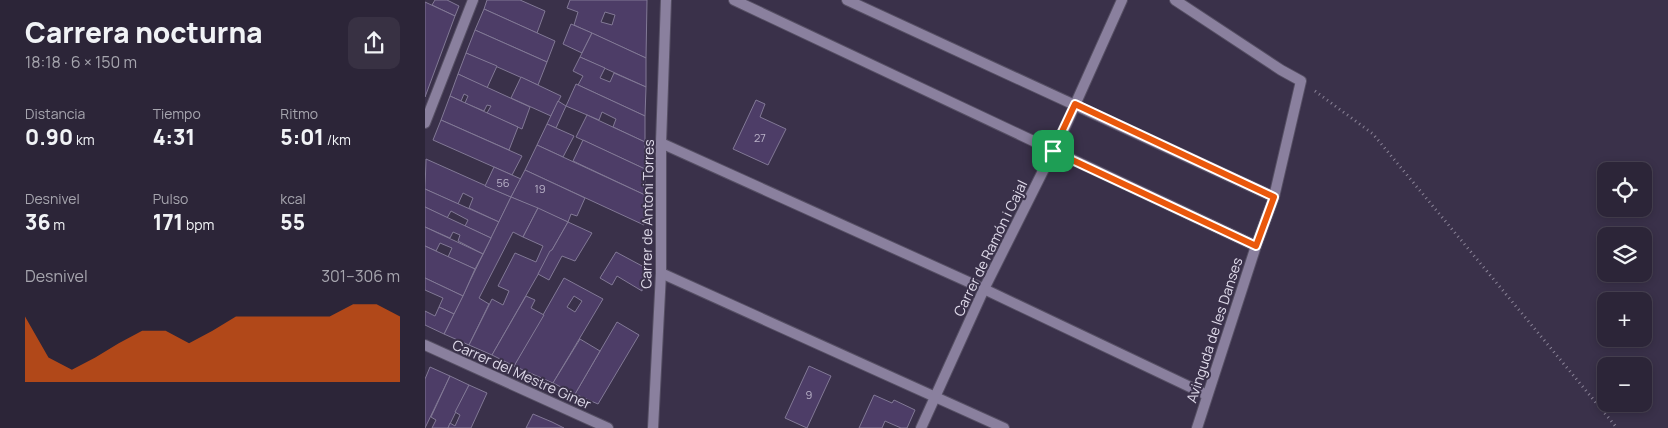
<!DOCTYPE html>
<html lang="es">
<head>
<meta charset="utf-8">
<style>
  body { margin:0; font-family:Manrope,sans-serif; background:#383143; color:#f1f3f6; height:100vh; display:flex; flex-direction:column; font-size:19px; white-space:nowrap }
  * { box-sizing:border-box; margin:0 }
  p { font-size:16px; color:#a6a5ae }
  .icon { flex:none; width:28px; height:28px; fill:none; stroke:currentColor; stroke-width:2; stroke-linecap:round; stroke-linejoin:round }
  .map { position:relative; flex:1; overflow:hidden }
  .drawer { display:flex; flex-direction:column; background:#2c2538; width:425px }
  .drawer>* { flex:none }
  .tools { position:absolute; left:1172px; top:162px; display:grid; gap:10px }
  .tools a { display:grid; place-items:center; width:55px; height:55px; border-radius:10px; background:#2c2538; box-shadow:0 2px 8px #0003,0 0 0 1px #484253; font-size:25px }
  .pin { position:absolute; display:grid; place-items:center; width:42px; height:42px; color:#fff; margin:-21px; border-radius:10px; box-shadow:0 2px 8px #0006 }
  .round { display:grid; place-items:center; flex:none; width:52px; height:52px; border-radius:10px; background:#383143 }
  .headline { display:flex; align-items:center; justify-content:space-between; height:85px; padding:0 25px }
  h1 { font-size:28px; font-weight:800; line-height:38px }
  .metrics { display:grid; grid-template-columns:repeat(3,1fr); gap:8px; height:85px; padding:5px 25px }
  .metrics div { display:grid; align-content:center }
  .metrics b { font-size:21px; font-weight:800 }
  .metrics small { font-size:14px; font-weight:400 }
  .metrics p { font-size:14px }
  .chart { height:140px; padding:10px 25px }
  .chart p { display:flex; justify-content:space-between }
  .chart svg { width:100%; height:90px; margin-top:5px; fill:#ea580c; opacity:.7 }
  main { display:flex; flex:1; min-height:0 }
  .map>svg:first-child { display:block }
</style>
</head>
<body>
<main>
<section class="drawer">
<div class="headline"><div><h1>Carrera nocturna</h1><p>18:18 · 6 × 150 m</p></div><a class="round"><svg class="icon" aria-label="share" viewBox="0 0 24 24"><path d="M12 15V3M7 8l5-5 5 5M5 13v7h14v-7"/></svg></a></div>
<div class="metrics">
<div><p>Distancia</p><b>0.90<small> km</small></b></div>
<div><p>Tiempo</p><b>4:31</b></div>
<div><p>Ritmo</p><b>5:01<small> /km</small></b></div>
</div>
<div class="metrics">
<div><p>Desnivel</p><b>36<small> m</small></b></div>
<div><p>Pulso</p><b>171<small> bpm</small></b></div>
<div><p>kcal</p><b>55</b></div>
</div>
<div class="chart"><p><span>Desnivel</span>301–306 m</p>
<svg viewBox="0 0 160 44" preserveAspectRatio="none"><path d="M0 44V12L10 32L20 38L30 32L40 25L50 19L60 19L70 25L80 19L90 12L100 12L110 12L120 12L130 12L140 6L150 6L160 12V44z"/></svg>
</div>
</section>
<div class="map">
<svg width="1243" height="428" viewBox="0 0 1243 428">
  <rect width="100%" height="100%" fill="#3a314a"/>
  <!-- building -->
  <g fill="#4d3d67" stroke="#827996" fill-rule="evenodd">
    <path d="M 10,0 L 22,0 L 34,6 L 30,16 L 7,5 Z"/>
    <path d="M 62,0 L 95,0 L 120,11 L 112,33 L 59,9 Z"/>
    <path d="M 145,0 L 222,0 L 221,58 L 149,25 L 153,12 L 142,8 ZM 180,12 L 190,15 L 187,25 L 176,22 Z"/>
    <path d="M 0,2 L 30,16 L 0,97 Z"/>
    <path d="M 59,9 L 130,41 L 122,62 L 50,30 Z"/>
    <path d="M 146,24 L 167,33 L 157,53 L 138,44 Z"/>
    <path d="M 50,30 L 122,62 L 113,85 L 41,53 Z"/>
    <path d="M 167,33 L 221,58 L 221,87 L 155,57 Z"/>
    <path d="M 41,53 L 72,66 L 62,88 L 33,74 Z"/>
    <path d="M 155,57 L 180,68 L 175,78 L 185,82 L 189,73 L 221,87 L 220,116 L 153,85 L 158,76 L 148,71 Z"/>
    <path d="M 33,74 L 105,107 L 97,129 L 62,113 L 66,106 L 62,105 L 59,111 L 40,103 L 43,96 L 39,94 L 36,101 L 25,96 Z"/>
    <path d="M 96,77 L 136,96 L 126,116 L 86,98 Z"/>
    <path d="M 151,84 L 220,116 L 220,142 L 188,127 L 191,119 L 177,112 L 174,120 L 141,106 Z"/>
    <path d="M 25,96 L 93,127 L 84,150 L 16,120 Z"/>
    <path d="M 331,100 L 340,104 L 335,117 L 361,129 L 343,165 L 308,149 Z"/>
    <path d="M 133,101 L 141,106 L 131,128 L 122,124 Z"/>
    <path d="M 162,115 L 220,142 L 220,169 L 151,137 Z"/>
    <path d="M 16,120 L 97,156 L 87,175 L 8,140 Z"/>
    <path d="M 122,124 L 149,136 L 138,157 L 112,145 Z"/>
    <path d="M 158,140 L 220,169 L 220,195 L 148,161 Z"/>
    <path d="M 112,145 L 220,195 L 219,225 L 100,170 Z"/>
    <path d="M 1,159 L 86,197 L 74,222 L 44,208 L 48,198 L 38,193 L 33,204 L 0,189 Z"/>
    <path d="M 69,167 L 96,179 L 86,197 L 60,186 Z"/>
    <path d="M 100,170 L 160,198 L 152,216 L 146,214 L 143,222 L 86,197 Z"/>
    <path d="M 0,189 L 74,222 L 66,238 L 40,226 L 43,220 L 26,211 L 22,218 L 0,207 Z"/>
    <path d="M 86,197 L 113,208 L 98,237 L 88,232 L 54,298 L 64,304 L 44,345 L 19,334 Z"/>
    <path d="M 0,207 L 66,238 L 58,254 L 33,241 L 35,235 L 28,232 L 25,238 L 0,227 Z"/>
    <path d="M 113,208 L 143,222 L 67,355 L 44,345 L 67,299 L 78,305 L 84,291 L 73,286 L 90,253 L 111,262 L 118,246 L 98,237 Z"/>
    <path d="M 143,222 L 167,233 L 150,261 L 137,256 L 124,280 L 113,274 L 125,251 L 127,250 Z"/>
    <path d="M 0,227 L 58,254 L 50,269 L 23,257 L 27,248 L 15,243 L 11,251 L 0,246 Z"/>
    <path d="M 0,246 L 50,269 L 38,296 L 0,278 Z"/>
    <path d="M 191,252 L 219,267 L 217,291 L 192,276 L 187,285 L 175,278 Z"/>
    <path d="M 0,278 L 38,296 L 29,314 L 14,307 L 18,298 L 0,290 Z"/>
    <path d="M 139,278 L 178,299 L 128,383 L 89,366 ZM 149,296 L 157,301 L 150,312 L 142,307 Z"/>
    <path d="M 101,296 L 110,300 L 106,308 L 119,315 L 89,366 L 67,355 Z"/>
    <path d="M 14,307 L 29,314 L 19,334 L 0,325 L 0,311 L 10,316 Z"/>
    <path d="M 192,322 L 214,335 L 173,404 L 150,394 Z"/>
    <path d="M 155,339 L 175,351 L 150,394 L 128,383 Z"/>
    <path d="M 384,366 L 406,376 L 382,428 L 360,418 Z"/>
    <path d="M 5,367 L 25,376 L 0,428 L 0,379 Z"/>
    <path d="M 25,376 L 44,385 L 23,428 L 7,428 L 11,420 L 6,417 Z"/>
    <path d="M 44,385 L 62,393 L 46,428 L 23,428 L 25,423 L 30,426 L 35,415 L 30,412 Z"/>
    <path d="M 449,395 L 467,403 L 469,400 L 490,410 L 482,428 L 476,428 L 460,421 L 457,428 L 434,428 Z"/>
    <path d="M 108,414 L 127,422 L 139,428 L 101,428 Z"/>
  </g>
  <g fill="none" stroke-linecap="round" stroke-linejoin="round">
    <!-- pedestrian casing -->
    <g stroke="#564f64" stroke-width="12">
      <g id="pedestrian">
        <path d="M 236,143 L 559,289 L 782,395"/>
        <path d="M 236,273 L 579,428"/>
      </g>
    </g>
    <!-- minor casing -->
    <g stroke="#564f64" stroke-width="12">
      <g id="minor">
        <path d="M 309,0 L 831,246"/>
        <path d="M 422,0 L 849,197"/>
        <path d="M 750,0 L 856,70 L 876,81 L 849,197 L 831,246 L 772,428"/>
        <path d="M 0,123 L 48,0"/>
        <path d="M 0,345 L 183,428"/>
        <path d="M 228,428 L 236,273 L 236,143 L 241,0"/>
        <path d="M 496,428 L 559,289 L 641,125 L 697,0"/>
      </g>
    </g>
    <!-- path -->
    <path stroke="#8b8498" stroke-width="3" stroke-dasharray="1 4" stroke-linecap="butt" d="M 890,91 L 948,134 L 1192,428"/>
    <!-- pedestrian -->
    <use href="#pedestrian" stroke="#8a809e" stroke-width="10"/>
    <!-- minor -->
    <use href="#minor" stroke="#8a809e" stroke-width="10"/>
  </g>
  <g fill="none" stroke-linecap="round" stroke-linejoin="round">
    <!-- route casing -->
    <g stroke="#fff" stroke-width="10">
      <path id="route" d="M 650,104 L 849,197 L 831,246 L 628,151 Z"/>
    </g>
    <!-- route -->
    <use href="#route" stroke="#ea580c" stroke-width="6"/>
  </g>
  <g text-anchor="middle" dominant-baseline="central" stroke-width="4" stroke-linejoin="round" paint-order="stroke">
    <!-- number labels -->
    <g font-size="11" fill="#bbb4ca">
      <text x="335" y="137">27</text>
      <text x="78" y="182">56</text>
      <text x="115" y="188">19</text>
      <text x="384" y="394">9</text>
    </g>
    <!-- street labels -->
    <g font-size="14" fill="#e0dbeb" stroke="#3a314a">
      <text transform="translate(222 214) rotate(-89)">Carrer de Antoni Torres</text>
      <text transform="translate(565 248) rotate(-64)">Carrer de Ramón i Cajal</text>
      <text transform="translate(789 330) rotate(-72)">Avinguda de les Danses</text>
      <text transform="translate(97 374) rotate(24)">Carrer del Mestre Giner</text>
    </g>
  </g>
</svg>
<div class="tools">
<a><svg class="icon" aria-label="locate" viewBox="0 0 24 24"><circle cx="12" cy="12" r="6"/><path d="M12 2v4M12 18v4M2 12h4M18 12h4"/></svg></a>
<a><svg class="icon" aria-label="layers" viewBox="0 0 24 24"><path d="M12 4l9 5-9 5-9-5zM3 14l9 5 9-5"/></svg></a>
<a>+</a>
<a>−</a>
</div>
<div class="pin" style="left:628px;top:151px;background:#1e9e55"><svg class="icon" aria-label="arrive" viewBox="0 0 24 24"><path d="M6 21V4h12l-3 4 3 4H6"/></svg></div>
</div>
</main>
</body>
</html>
